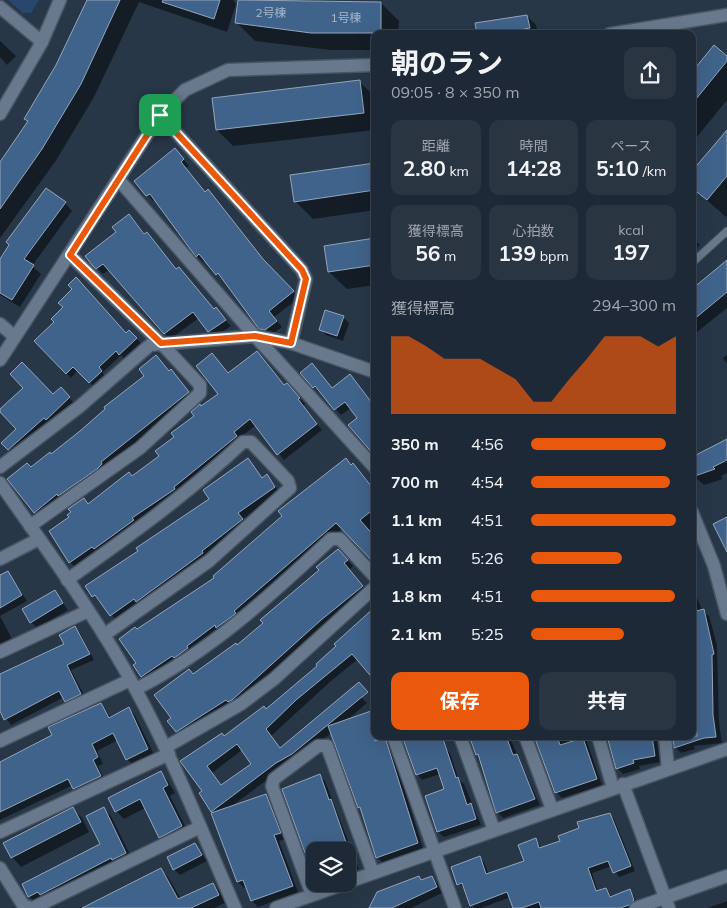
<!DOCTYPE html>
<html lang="ja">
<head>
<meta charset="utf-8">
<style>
  body { margin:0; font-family:Mulish,"Noto Sans JP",sans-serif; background:#2a3542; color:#f1f3f6; height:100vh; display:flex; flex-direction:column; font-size:19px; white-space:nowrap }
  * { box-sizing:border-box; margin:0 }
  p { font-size:16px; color:#a0a6ad }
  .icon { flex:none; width:28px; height:28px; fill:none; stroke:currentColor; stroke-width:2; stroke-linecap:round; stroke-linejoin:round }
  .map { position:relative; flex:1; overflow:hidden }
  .sheet { position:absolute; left:371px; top:30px; width:325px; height:710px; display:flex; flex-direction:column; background:#1d2936; border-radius:10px; box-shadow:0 5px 20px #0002,0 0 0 1px #3b4551 }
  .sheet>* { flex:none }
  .controls { position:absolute; left:306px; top:842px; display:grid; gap:10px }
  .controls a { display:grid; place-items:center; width:50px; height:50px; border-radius:10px; background:#1d2936; box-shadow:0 5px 20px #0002,0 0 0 1px #3b4551; font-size:25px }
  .pin { position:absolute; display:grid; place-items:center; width:42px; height:42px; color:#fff; margin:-21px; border-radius:10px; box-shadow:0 2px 8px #0006 }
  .round { display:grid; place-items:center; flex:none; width:52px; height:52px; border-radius:10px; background:#2a3542 }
  .headline { display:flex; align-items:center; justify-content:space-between; height:85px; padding:0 20px }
  h1 { font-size:28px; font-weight:700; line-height:38px }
  .stats { display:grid; grid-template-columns:repeat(3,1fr); gap:8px; height:85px; padding:5px 20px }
  .stats div { display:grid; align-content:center; border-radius:10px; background:#2a3542; text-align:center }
  .stats b { font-size:21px; font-weight:700 }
  .stats small { font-size:14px; font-weight:400 }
  .stats p { font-size:14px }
  .chart { height:140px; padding:10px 20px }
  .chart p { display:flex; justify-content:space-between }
  .chart svg { width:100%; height:90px; margin-top:5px; fill:#ea580c; opacity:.7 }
  .primary-button { display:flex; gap:10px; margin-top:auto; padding:10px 20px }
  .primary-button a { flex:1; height:58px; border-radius:10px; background:#ea580c; color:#fff; font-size:20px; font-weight:700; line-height:58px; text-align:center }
  .primary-button a+a { background:#2a3542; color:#f1f3f6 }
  ul { padding:0 20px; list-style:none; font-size:16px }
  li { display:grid; grid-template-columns:80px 60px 1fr; align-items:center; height:38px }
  li i { height:12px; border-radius:6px; background:#ea580c }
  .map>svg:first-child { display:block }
</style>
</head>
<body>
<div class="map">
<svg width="727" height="908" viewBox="0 0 727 908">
  <rect width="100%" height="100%" fill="#273748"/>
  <!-- green -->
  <path fill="#27476c" d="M 8,0 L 39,0 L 31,13 L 23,13 Z"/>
  <!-- shadow -->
  <g fill="#0007" fill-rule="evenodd">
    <path d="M 88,0 L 233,0 L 236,4 L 227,32 L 139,2 L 94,97 L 55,162 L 0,238 L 0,164 L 29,122 Z"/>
    <path d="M 239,0 L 381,3 L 399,21 L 398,34 L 375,34 L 375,50 L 330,50 L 255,41 L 237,23 Z"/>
    <path d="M 527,16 L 536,25 L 538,34 L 478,34 Z"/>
    <path d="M 0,41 L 16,56 L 7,65 L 0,57 Z"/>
    <path d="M 727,57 L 727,100 L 692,143 L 692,74 Z"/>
    <path d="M 360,82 L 372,94 L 375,94 L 375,130 L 233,146 L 217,130 Z"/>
    <path d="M 727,132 L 727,215 L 726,217 L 692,187 Z"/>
    <path d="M 180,155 L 189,166 L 186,168 L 205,193 L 208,191 L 214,197 L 269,267 L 299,298 L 274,317 L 282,327 L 271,335 L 267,334 L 260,328 L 224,279 L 205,260 L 203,262 L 197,256 L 156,199 L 153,201 L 136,181 Z"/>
    <path d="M 375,164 L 375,210 L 313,219 L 295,201 Z"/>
    <path d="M 65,203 L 72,211 L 32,266 L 41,274 L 20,307 L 0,295 L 0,261 Z"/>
    <path d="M 134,221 L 177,270 L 231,326 L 215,337 L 199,318 L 170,339 L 110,269 L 103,274 L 97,268 L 87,256 Z"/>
    <path d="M 692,238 L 700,245 L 692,253 Z"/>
    <path d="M 375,240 L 375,285 L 347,289 L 329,272 Z"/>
    <path d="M 727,262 L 727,308 L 692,336 L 692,291 Z"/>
    <path d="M 343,317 L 349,323 L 343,341 L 326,335 L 320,329 Z"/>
    <path d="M 129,331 L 141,343 L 124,359 L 121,355 L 102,373 L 106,376 L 94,387 L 78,370 L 71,378 L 36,341 L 126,334 Z"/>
    <path d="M 257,352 L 285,386 L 293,391 L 305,404 L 303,406 L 322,430 L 284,460 L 256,425 L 239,438 L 242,443 L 76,568 L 70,562 L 89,505 L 161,456 L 196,416 L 201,407 L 220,394 L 212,355 L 229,374 Z"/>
    <path d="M 727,355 L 727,364 L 723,358 Z"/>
    <path d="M 171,371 L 194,398 L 41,518 L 35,512 L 31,469 L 52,456 L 107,409 Z"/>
    <path d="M 301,373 L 332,389 L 373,404 L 375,403 L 375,454 L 359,418 L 351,408 L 341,415 L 321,391 L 320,393 Z"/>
    <path d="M 61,389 L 75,404 L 15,455 L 3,443 Z"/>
    <path d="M 727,441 L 727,473 L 721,476 L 723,479 L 704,485 L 694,476 Z"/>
    <path d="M 346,459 L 359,470 L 375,490 L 375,562 L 343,528 L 239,617 L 148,682 L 142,676 L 138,663 L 138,631 L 216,578 Z"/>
    <path d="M 248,460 L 263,479 L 267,476 L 280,493 L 243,519 L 247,526 L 117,621 L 87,587 L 140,552 L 211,500 Z"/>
    <path d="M 338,550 L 353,566 L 349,570 L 368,593 L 238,705 L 183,737 L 177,731 L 173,718 L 194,675 L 237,646 L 321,571 Z"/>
    <path d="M 692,571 L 696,581 L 692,582 Z"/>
    <path d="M 8,572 L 27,601 L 0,616 L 12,639 L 0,645 L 0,577 Z"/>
    <path d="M 692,584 L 702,611 L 709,616 L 717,645 L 719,722 L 722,743 L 694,746 L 695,749 L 681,753 L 675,747 L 692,736 Z"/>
    <path d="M 55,592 L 68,610 L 37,628 L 31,622 Z"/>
    <path d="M 375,614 L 375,679 L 358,659 L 331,681 L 271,736 L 281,749 L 352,689 L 367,703 L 346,721 L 375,711 L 375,736 L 394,736 L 391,746 L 423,849 L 383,863 L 377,857 L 363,811 L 359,807 L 331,733 L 298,760 L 282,769 L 229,808 L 266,796 L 272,802 L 286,839 L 279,841 L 298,892 L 258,907 L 252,901 L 247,887 L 244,888 L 238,882 L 214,814 L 204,791 L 182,761 L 225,738 L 267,710 ZM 242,750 L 253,764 L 222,786 L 212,773 Z"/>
    <path d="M 75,628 L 80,633 L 94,660 L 71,670 L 86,699 L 71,706 L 64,697 L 11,725 L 0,710 L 0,676 L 65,645 Z"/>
    <path d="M 101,704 L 111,718 L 129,709 L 135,715 L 154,755 L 133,765 L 127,759 L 118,740 L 97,751 L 103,764 L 98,766 L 106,782 L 80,794 L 73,785 L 0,820 L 0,762 L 54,736 Z"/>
    <path d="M 473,736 L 509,736 L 540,805 L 503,818 L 497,812 Z"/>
    <path d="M 535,736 L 585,736 L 602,785 L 562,798 L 556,792 Z"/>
    <path d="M 607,736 L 656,736 L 660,762 L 639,766 L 640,769 L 623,774 L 617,768 Z"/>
    <path d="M 445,748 L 450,753 L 459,780 L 464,784 L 481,825 L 444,837 L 438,832 L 446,790 L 440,774 L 422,780 L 417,774 Z"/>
    <path d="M 161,773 L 168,781 L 175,793 L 170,796 L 189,834 L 168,845 L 160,837 L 145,808 L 124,819 L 116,811 Z"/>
    <path d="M 319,775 L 325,781 L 359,869 L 348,873 L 348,851 L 315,851 L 315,858 L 312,858 L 306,853 Z"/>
    <path d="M 103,808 L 111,816 L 133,861 L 37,904 L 29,896 L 102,844 Z"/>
    <path d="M 73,809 L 82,818 L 89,832 L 21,867 L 12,857 L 5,843 Z"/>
    <path d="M 610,814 L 614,819 L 635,871 L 619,877 L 612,866 L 592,873 L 598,892 L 606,889 L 612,897 L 629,891 L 634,896 L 638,905 L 635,908 L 514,908 L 511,897 L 481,908 L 474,908 L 465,888 L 458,884 L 479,858 L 484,862 L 489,875 L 525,862 L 535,840 L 542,848 L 562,841 Z"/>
    <path d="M 195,844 L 207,861 L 180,875 L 174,869 Z"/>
    <path d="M 161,870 L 168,877 L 181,899 L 213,884 L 220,892 L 225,903 L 214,908 L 81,908 Z"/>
    <path d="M 419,877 L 422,881 L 431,877 L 437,883 L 442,893 L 411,908 L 372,908 Z"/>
    <path d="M 727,901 L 727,908 L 708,908 Z"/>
  </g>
  <!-- building -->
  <g fill="#40638b" stroke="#93a5ba" fill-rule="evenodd">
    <path d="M 87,0 L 120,0 L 81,84 L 42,149 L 0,209 L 0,162 L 28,121 L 24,119 L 56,65 Z"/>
    <path d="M 163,0 L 220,0 L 214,19 L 162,2 Z"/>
    <path d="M 238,0 L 381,2 L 381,33 L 311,33 L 235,23 Z"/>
    <path d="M 527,15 L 530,28 L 499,34 L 477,34 L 475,23 Z"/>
    <path d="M 714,45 L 727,56 L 727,61 L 692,104 L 692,72 Z"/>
    <path d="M 360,80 L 364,113 L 216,130 L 212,98 Z"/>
    <path d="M 727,130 L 727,176 L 707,200 L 692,188 L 692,171 Z"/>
    <path d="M 175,148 L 184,159 L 181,162 L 205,192 L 208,189 L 263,259 L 294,291 L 269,311 L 277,321 L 265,330 L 259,329 L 218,273 L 216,275 L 199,254 L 196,257 L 150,194 L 146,196 L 134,181 Z"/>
    <path d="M 375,163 L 375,190 L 294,202 L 290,175 Z"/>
    <path d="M 46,188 L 66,202 L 24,259 L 34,265 L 12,300 L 0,293 L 0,259 L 9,245 L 6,242 Z"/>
    <path d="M 129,214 L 144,234 L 147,232 L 176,269 L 179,267 L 214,309 L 216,307 L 226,320 L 208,332 L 193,312 L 164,334 L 103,264 L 96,269 L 92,265 L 85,256 L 116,232 L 112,227 Z"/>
    <path d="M 375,238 L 375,265 L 328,272 L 324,246 Z"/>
    <path d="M 727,260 L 727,292 L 692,321 L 692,289 Z"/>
    <path d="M 76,277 L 126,333 L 129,330 L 137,338 L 119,355 L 116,351 L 99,367 L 102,371 L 89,383 L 73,367 L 66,374 L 34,341 L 54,322 L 51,319 L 63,307 L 58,303 L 72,289 L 68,285 Z"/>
    <path d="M 325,310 L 344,316 L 337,336 L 319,330 Z"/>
    <path d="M 257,351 L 284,385 L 287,383 L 300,398 L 298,399 L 317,424 L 277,455 L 250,419 L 234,432 L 237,436 L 174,487 L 175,489 L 132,518 L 134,520 L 94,549 L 92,547 L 69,563 L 49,531 L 69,517 L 67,515 L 71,512 L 68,509 L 84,498 L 88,504 L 129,472 L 132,476 L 159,456 L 155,451 L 174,437 L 171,433 L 194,416 L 191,412 L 200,404 L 201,406 L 218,394 L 196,366 L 212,353 L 228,373 Z"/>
    <path d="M 156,355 L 169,371 L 171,369 L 189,392 L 101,462 L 102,464 L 97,469 L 58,496 L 57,494 L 34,513 L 7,479 L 27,463 L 31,467 L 50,452 L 51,454 L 80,431 L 105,409 L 104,407 L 144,376 L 139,369 Z"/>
    <path d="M 22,362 L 53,394 L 61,387 L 70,397 L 46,420 L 44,418 L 8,450 L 1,443 L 16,429 L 0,412 L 0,409 L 23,388 L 10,374 Z"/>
    <path d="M 312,363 L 332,388 L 350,374 L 375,407 L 375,456 L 348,425 L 357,418 L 345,402 L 334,410 L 315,386 L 313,388 L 300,373 Z"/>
    <path d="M 727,439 L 727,460 L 713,467 L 715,469 L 692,477 L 692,457 Z"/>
    <path d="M 248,458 L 262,478 L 267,474 L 275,487 L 238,513 L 243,519 L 202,551 L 203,553 L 136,602 L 134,599 L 110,616 L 95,595 L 92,597 L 85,586 L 138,551 L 136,548 L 209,499 L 203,490 Z"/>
    <path d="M 346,458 L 351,465 L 353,463 L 375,491 L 375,508 L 360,520 L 375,537 L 375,564 L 336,523 L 234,611 L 236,613 L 234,615 L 216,628 L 215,625 L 187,646 L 188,648 L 177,656 L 174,658 L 172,656 L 141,677 L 133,665 L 136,663 L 119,639 L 135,627 L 137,629 L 214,578 L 213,576 L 282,516 L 278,511 Z"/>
    <path d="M 727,517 L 727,552 L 713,524 Z"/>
    <path d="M 338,549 L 348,560 L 344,563 L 363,586 L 321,620 L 232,700 L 228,702 L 226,700 L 176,732 L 167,721 L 171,718 L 154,695 L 189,669 L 193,674 L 236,643 L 237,645 L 263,623 L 260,620 L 319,570 L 316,567 Z"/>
    <path d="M 8,571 L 22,595 L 0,608 L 0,575 Z"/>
    <path d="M 55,590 L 63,603 L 30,623 L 22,609 Z"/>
    <path d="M 375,607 L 375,681 L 352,654 L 296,700 L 266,729 L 280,748 L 359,682 L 368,692 L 292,754 L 276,763 L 211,812 L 199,793 L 202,791 L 180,761 L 222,733 L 224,736 L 264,706 L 266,709 L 317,666 L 316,664 L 336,646 L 334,644 ZM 237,744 L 251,764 L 221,785 L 207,766 Z"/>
    <path d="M 704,609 L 714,654 L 712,655 L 713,715 L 716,737 L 704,738 L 674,748 L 673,736 L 697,736 L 692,681 L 692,612 Z"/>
    <path d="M 75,626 L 90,654 L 67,665 L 81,694 L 65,702 L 59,691 L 4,720 L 0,711 L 0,674 L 64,644 L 59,635 Z"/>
    <path d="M 101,703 L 109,718 L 129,707 L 148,749 L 126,760 L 113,733 L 92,744 L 98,757 L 93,760 L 101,776 L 73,789 L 68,779 L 0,812 L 0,762 L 52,735 L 48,727 Z"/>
    <path d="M 371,711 L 375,723 L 375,741 L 385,737 L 418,843 L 376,858 L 360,807 L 358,808 L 328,726 Z"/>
    <path d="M 402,736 L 442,736 L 456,778 L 458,777 L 467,805 L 471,803 L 476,819 L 437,832 L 425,796 L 444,789 L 437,768 L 416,775 Z"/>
    <path d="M 484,736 L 506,736 L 513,755 L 517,754 L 535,799 L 496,813 L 478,754 L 476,755 L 471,741 Z"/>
    <path d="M 534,736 L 557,736 L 560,745 L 583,738 L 597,779 L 555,793 Z"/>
    <path d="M 607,736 L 652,736 L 655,756 L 633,760 L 634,763 L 616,769 Z"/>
    <path d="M 161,771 L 168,785 L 163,788 L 182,826 L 159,838 L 140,799 L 115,812 L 108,798 Z"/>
    <path d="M 320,774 L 329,800 L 331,799 L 349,851 L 305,853 L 282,789 Z"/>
    <path d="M 266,794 L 281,833 L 274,835 L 293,886 L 251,901 L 243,880 L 237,882 L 211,813 Z"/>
    <path d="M 73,807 L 81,822 L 11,858 L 3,843 Z"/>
    <path d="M 104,807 L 126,853 L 112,860 L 111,858 L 40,895 L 38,892 L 28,897 L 22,884 L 100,844 L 86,816 Z"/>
    <path d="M 610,813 L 631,866 L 613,873 L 608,861 L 588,868 L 596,891 L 606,888 L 610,897 L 630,889 L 634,900 L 629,905 L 620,908 L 541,908 L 539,902 L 522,908 L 513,908 L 507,892 L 470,906 L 462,883 L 457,885 L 451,867 L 480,856 L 486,874 L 524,861 L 518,845 L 536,838 L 539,848 L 560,841 L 558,836 L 579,828 L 577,822 Z"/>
    <path d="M 195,843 L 202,855 L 173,870 L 167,857 Z"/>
    <path d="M 161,868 L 178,899 L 213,883 L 219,895 L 191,908 L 82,908 Z"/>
    <path d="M 419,876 L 421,880 L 432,876 L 437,887 L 392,908 L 369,908 L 377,892 Z"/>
  </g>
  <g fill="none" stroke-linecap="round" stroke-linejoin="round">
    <!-- lane casing -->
    <g stroke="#485462" stroke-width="9">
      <path id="lane" d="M 692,263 L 727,231"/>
    </g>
    <!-- street casing -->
    <g stroke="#485462" stroke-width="15">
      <g id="street">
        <path d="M 0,7 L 42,42"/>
        <path d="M 160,115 L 302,270 L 306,279 L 291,343"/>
        <path d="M 118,179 L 255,336 L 375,468"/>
        <path d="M 0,467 L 79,407 L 150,345 L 255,336 L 291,343 L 375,372"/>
        <path d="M 692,512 L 714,566 L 727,614"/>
        <path d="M 30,526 L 140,448 L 200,393 L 200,385 L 161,343 L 70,255"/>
        <path d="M 0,559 L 39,539"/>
        <path d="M 67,580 C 129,536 188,494 243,442 L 251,442 L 288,481 L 290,488 L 209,561 L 104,635"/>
        <path d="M 0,652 L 88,611"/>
        <path d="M 136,689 C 211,651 270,596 331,539 L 340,539 L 375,577"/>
        <path d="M 393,736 L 455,908"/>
        <path d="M 460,736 L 494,830"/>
        <path d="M 525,736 L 552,809"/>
        <path d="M 598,736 L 613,788"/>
        <path d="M 665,736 L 668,769"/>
        <path d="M 0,741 L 130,680"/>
        <path d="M 166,747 L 241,704 L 274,679 L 375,587"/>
        <path d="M 0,832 L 169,754"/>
        <path d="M 0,868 L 23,905 L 31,908"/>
        <path d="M 312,895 L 272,786 L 274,779 L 318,746 L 327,746 L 373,873"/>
        <path d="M 33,908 L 200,827"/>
        <path d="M 636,908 L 727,876"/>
      </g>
    </g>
    <!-- secondary casing -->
    <g stroke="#485462" stroke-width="15">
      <g id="secondary">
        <path d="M 610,34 L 727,15"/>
        <path d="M 0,114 L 42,42 L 60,0"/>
        <path d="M 0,324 L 15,337"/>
        <path d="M 0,360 L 160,115 L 185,90 L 228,70 L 375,65"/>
        <path d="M 0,483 C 47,550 97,617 136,690 C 174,760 203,834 235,908"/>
        <path d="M 623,784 L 669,908"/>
        <path d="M 348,882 L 727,749"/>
        <path d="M 276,908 L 344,884"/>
      </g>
    </g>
    <!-- lane -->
    <use href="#lane" stroke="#68798d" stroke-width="7"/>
    <!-- street -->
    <use href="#street" stroke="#68798d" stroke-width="12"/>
    <!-- secondary -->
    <use href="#secondary" stroke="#68798d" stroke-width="12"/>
  </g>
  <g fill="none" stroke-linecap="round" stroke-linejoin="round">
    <!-- route casing -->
    <g stroke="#fff" stroke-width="10">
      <path id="route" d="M 160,115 L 302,270 L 306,279 L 291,343 L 255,336 L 161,343 L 70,255 Z"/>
    </g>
    <!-- route -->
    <use href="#route" stroke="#ea580c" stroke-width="6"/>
  </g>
  <g text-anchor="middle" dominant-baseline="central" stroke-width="5" stroke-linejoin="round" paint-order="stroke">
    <!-- number labels -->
    <g font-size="12" fill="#a7b7c9">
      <text x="271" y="12">2号棟</text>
      <text x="346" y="17">1号棟</text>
    </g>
  </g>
</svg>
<div class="controls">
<a><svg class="icon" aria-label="layers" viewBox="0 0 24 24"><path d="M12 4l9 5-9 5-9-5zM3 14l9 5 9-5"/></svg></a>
</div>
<div class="pin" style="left:160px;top:115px;background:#1e9e55"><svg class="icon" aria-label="arrive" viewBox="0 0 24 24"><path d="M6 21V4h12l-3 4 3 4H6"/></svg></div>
<section class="sheet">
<div class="headline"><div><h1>朝のラン</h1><p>09:05 · 8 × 350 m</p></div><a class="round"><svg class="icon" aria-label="share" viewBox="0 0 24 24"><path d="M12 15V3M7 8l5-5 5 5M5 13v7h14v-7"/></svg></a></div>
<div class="stats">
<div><p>距離</p><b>2.80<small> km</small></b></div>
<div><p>時間</p><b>14:28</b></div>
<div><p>ペース</p><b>5:10<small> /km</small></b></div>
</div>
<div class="stats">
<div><p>獲得標高</p><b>56<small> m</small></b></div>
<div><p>心拍数</p><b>139<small> bpm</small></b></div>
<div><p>kcal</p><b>197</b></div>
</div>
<div class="chart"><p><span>獲得標高</span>294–300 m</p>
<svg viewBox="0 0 160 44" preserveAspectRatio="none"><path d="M0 44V6L10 6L20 11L30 17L40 17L50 17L60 22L70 27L80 38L90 38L100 27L110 17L120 6L130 6L140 6L150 11L160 6V44z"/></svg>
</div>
<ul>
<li><b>350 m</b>4:56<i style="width:93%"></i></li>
<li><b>700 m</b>4:54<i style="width:96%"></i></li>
<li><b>1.1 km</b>4:51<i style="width:100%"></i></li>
<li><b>1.4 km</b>5:26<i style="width:63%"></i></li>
<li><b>1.8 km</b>4:51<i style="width:99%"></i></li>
<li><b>2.1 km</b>5:25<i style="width:64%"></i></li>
</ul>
<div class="primary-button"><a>保存</a><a>共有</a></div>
</section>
</div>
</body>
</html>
